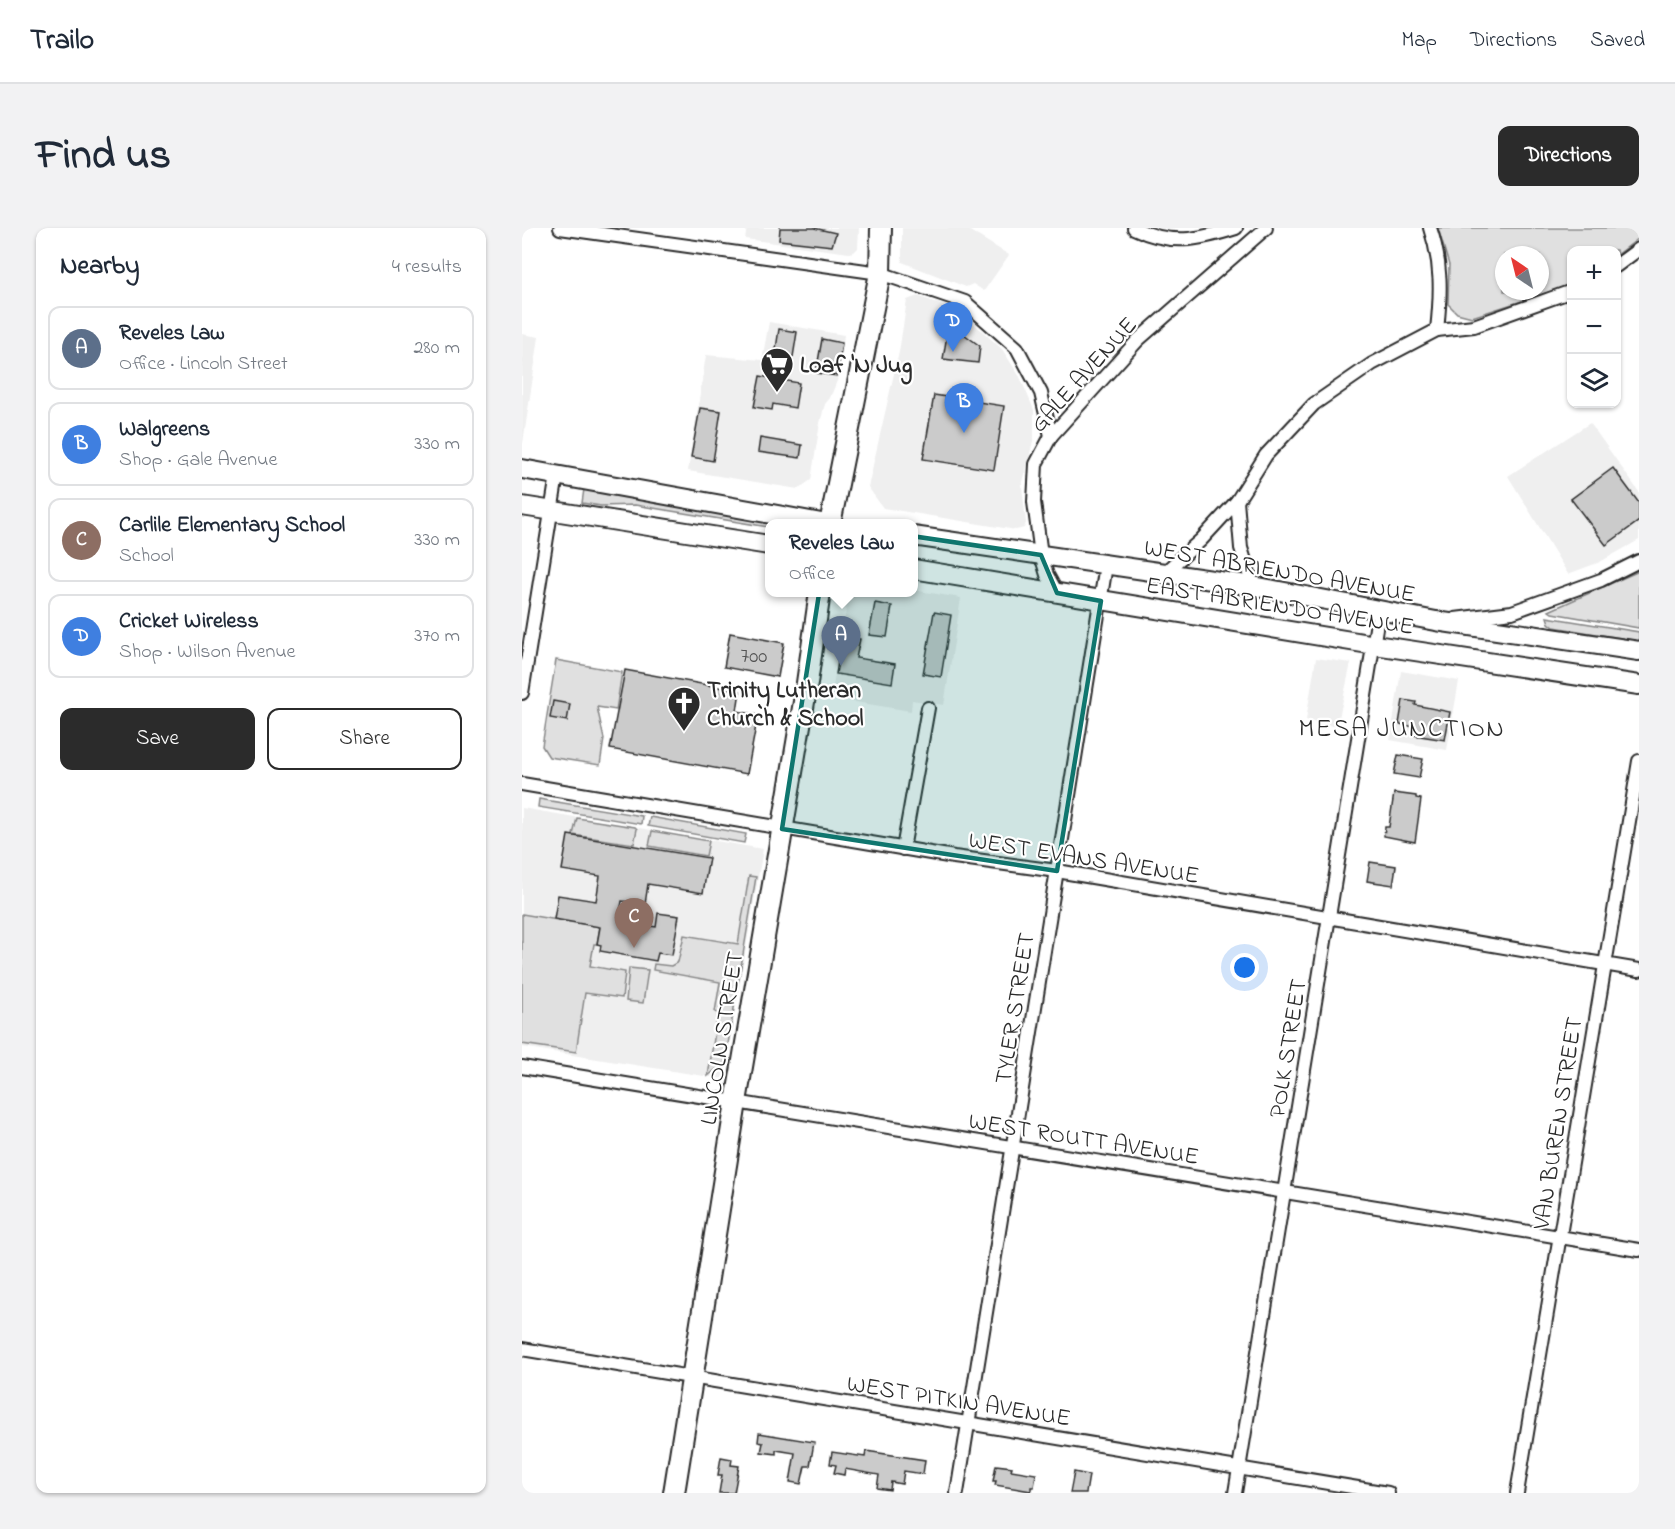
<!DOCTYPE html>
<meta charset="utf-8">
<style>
:root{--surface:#fff;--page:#f2f2f3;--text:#1f2937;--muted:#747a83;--line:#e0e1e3;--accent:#2b2b2b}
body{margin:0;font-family:"Indie Flower",sans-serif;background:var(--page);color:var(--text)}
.controls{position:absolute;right:18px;top:18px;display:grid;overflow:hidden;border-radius:12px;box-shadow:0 2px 4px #0004}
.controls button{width:54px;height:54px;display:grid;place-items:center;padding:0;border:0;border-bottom:2px solid var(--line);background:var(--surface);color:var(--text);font:30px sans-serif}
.compass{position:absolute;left:973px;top:18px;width:54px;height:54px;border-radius:50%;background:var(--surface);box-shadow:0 2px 4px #0004;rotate:325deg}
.you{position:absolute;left:723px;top:740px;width:21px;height:21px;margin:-15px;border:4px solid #fff;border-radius:50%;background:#1a73e8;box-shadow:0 0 0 9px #1a73e833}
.badge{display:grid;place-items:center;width:39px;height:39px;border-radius:50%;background:var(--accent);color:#fff;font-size:20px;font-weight:700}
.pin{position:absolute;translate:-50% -50px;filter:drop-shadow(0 2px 3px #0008)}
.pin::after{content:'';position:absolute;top:32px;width:21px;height:18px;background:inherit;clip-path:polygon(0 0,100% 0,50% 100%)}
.popup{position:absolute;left:243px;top:291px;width:153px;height:78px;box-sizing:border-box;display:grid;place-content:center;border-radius:12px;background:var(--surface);filter:drop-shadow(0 2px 4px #0005);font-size:20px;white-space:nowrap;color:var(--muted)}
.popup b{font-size:22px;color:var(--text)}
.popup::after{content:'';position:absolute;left:50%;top:100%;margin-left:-12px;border:12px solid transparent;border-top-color:var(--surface)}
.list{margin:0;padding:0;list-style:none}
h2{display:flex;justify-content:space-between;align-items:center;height:78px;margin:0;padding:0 24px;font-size:26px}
h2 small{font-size:20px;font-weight:400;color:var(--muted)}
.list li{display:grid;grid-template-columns:39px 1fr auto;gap:18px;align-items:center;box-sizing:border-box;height:84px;margin:0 12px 12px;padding:0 12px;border:2px solid var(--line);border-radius:12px}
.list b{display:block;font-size:22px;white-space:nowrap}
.list p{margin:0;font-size:20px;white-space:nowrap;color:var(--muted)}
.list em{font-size:20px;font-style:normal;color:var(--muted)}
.actions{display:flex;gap:12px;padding:18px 24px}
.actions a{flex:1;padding:14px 0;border:2px solid var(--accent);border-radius:12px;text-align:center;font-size:21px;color:var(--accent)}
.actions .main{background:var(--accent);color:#fff}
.icon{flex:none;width:33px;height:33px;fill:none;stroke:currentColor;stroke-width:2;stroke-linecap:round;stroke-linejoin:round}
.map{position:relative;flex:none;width:1117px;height:1265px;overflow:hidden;border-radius:12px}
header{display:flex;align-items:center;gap:36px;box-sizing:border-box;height:84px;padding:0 30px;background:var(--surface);border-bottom:2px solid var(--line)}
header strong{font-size:28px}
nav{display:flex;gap:33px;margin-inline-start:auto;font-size:21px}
.intro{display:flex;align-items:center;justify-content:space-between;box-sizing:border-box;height:144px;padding:0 36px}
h1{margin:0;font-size:42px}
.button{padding:15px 27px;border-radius:12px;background:var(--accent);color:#fff;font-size:21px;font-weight:700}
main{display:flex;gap:36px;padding:0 36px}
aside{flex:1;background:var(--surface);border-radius:12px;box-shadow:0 2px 4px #0004}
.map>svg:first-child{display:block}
</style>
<header>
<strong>Trailo</strong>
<nav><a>Map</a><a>Directions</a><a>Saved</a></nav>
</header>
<div class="intro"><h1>Find us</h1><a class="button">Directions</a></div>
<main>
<aside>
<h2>Nearby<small>4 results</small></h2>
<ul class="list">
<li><span class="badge" style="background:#5c6f8a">A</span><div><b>Reveles Law</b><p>Office · Lincoln Street</p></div><em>280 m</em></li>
<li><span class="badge" style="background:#3f7fe0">B</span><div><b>Walgreens</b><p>Shop · Gale Avenue</p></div><em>330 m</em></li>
<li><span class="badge" style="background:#8d6e63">C</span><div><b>Carlile Elementary School</b><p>School</p></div><em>330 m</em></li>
<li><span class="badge" style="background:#3f7fe0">D</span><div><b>Cricket Wireless</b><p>Shop · Wilson Avenue</p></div><em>370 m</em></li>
</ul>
<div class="actions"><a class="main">Save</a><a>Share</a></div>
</aside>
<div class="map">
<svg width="1117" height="1265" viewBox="0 0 1117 1265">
<rect width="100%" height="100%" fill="#fff"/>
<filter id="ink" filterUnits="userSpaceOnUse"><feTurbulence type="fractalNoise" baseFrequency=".0167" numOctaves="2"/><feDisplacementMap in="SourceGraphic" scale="12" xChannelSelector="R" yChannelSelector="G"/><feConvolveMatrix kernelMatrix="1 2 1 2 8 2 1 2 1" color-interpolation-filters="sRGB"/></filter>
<g filter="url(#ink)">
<g fill="#efefef">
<polygon points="225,0 337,0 336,20 332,24 327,25 223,11"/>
<polygon points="380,0 449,0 448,3 487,27 462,63 451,56 444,59 380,34"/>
<polygon points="396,68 423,78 447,91 480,121 498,149 512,182 512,209 500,258 504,295 502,300 494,302 361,280 346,259 377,124 385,72"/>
<polygon points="247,94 322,107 317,148 308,170 303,176 298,195 289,252 276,261 166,243 184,127 240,132"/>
<polygon points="0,106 17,109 1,215 0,215"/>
<polygon points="1068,195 1117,264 1117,312 1078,334 1046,346 986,248"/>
<polygon points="391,362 439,370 422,477 390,472 389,483 309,470 327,365 391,364"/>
<polygon points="794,430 829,435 815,499 784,492"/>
<polygon points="879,443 937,453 925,522 868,512"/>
<polygon points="0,580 241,621 201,851 0,819"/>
</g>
<g fill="#e0e0e0" stroke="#868686" stroke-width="1.5" fill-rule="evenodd">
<path d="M916,0h201v10l-22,17 -1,-5h-44l-1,35 -99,32 -15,-4 -9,-9 1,-39zM982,27h36v36h-36z"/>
<polygon points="62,261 272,295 247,296 247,299 113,277 79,278 60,275"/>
<polygon points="1117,343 1117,400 1030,385 1027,383"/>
<polygon points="1025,389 1117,404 1117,413 1032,399 1027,395"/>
<polygon points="34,432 100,444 94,482 75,479 82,511 78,537 27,529 20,518"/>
<polygon points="17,571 120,588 119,596 16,579"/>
<polygon points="128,589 224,606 222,615 126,598"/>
<polygon points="55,590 113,599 115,601 112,616 51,607"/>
<polygon points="130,603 187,613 184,628 127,618"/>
<polygon points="227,648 234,649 203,834 186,848 196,785 193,784 198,754 131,742 132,736 149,738 156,734 162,707 216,716"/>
<polygon points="0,686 78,699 75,716 72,716 68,738 103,744 100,770 63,765 54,824 0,816"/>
<polygon points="107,740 126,742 121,775 104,773"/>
</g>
<g fill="#cbcbcb" stroke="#2b2b2b" stroke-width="1.5">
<polygon points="258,0 292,0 314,5 310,18 257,12"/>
<polygon points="427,95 458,118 456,135 421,131"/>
<polygon points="257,101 275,104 271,129 253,127"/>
<polygon points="300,111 320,115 315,148 294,145"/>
<polygon points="238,148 277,155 273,180 251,176 250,182 232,179"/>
<polygon points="412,167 482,178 472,242 401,231"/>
<polygon points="178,180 199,183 191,233 169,229"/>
<polygon points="238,210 280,217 278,230 236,224"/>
<polygon points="1091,240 1117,275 1117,293 1084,317 1049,271"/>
<polygon points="353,375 370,378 365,409 347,407"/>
<polygon points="412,384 429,387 419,449 401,446"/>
<polygon points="208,405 262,415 256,449 202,439"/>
<polygon points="320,408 338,411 334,430 373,436 370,455 314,446"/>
<polygon points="103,442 218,463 215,483 236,487 225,546 88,521"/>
<polygon points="881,472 894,474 893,477 928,484 923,512 892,507 893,499 877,496"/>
<polygon points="31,473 48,476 45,493 28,490"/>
<polygon points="876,527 901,531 897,550 872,546"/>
<polygon points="872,565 894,568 894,570 899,571 893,614 862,608 863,599 867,599"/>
<polygon points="46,607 187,630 181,665 126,656 123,676 100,673 97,693 134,699 136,685 157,688 150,727 136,725 134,733 78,723 79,717 75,716 78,699 32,691 36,667 74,673 78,648 40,642"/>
<polygon points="848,634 874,638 871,657 845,653"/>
<polygon points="237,1205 292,1214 288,1238 283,1238 279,1256 268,1254 273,1225 254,1222 254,1226 239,1224 241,1215 236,1214"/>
<polygon points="344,1223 403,1232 401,1246 382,1243 380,1256 369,1254 368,1262 355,1260 357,1247 323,1241 322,1247 312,1245 314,1237 308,1236 310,1224 343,1229"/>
<polygon points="199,1229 210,1231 209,1237 217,1238 212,1265 197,1265 200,1247 196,1247"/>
<polygon points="474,1237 490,1239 489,1242 514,1246 512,1259 509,1259 509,1263 473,1257 474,1253 471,1253"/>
<polygon points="552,1244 567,1247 564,1265 548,1265"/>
</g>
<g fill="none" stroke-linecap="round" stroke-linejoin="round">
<defs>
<g id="street">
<polyline points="38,0 358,45 443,74 495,120 519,165 529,208"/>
<path d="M612,0c37,18 64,12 102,0"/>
<path d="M908,0c12,35 11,66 7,102"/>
<polyline points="1094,38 1117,21"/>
<polyline points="715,273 719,320 731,358"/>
<polyline points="642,345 679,312 715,273 744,227 792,176 850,136 915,102 952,98 1050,63"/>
<polyline points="535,365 525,347 519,327 512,274 514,236 529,208 616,112 744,0"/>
<polyline points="933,391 990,384 1079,352 1117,333"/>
<polyline points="0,465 35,247"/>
<polyline points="0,556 432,629 535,643 1117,742"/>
<polyline points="381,621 406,480"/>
<polyline points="0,839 1117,1022"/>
<polyline points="0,1121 866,1265"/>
<polyline points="435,1265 584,337"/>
<polyline points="713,1265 857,382"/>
<polyline points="995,1265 1117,533"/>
</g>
<g id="secondary">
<polyline points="0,241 305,296"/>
<polyline points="0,278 247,317"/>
<polyline points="391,308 731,358 914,393 1117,423"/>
<polyline points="391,341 853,417 1117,457"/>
</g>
<g id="primary">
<polyline points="308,296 358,45 359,0"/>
<polyline points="152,1265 214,874 284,462 298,364"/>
</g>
</defs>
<use href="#street" stroke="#2b2b2b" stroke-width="16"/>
<use href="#secondary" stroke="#2b2b2b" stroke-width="22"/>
<use href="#primary" stroke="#2b2b2b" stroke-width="24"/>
<use href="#street" stroke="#fff" stroke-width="12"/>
<use href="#secondary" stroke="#fff" stroke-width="18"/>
<use href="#primary" stroke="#fff" stroke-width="20"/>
</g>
</g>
<path fill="#0f766e" fill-opacity="0.2" stroke="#0f766e" stroke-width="4.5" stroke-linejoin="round" d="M308,296l211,31 16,38 44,8 -44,270 -275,-42z"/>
<defs>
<symbol id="supermarket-pin" viewBox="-11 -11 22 30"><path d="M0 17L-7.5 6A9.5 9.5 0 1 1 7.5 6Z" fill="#2b2b2b" stroke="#fff"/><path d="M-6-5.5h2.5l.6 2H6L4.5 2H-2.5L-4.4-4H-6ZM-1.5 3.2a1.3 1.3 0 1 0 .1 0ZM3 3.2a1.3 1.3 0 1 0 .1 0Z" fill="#fff"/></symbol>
<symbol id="church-pin" viewBox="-11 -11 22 30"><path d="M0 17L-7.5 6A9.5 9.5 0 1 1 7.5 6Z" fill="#2b2b2b" stroke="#fff"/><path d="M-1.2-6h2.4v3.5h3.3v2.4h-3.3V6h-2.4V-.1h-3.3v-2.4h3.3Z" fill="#fff"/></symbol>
</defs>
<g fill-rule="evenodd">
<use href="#supermarket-pin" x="236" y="117" width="38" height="52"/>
<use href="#church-pin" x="143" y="456" width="38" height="52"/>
</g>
<g text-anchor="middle" stroke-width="4.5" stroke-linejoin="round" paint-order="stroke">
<g font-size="21" fill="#535353">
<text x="232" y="434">700</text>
</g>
<g font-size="24" font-weight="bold" fill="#2b2b2b" stroke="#fff" text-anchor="start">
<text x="278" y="144">Loaf 'N Jug</text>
<text x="185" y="469">Trinity Lutheran<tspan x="185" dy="28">Church &amp; School</tspan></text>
</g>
<g font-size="24" fill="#2b2b2b" stroke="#fff">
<text transform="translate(561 146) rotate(-48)" y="8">GALE AVENUE</text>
<text transform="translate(758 342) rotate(10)" y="8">WEST ABRIENDO AVENUE</text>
<text transform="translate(758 377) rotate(9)" y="8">EAST ABRIENDO AVENUE</text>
<text transform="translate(562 629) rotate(9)" y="8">WEST EVANS AVENUE</text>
<text transform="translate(492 780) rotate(-81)" y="8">TYLER STREET</text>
<text transform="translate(199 810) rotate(-81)" y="8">LINCOLN STREET</text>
<text transform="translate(765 820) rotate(-81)" y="8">POLK STREET</text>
<text transform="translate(1035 895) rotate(-81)" y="8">VAN BUREN STREET</text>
<text transform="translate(562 910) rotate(9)" y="8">WEST ROUTT AVENUE</text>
<text transform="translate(437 1172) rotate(9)" y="8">WEST PITKIN AVENUE</text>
</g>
<g font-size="26" letter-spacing="1.5" fill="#2b2b2b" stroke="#fff">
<text x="880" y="508">MESA JUNCTION</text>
</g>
</g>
</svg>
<div class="controls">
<button>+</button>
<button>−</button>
<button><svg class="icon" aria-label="layers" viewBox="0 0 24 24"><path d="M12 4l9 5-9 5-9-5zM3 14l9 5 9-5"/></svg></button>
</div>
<svg class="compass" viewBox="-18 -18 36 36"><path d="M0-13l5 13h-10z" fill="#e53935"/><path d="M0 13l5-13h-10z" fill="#747a83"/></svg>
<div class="you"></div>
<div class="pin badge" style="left:319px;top:438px;background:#5c6f8a">A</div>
<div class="popup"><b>Reveles Law</b>Office</div>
<div class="pin badge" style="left:442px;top:205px;background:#3f7fe0">B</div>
<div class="pin badge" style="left:112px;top:720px;background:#8d6e63">C</div>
<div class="pin badge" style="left:431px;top:124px;background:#3f7fe0">D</div>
</div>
</main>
